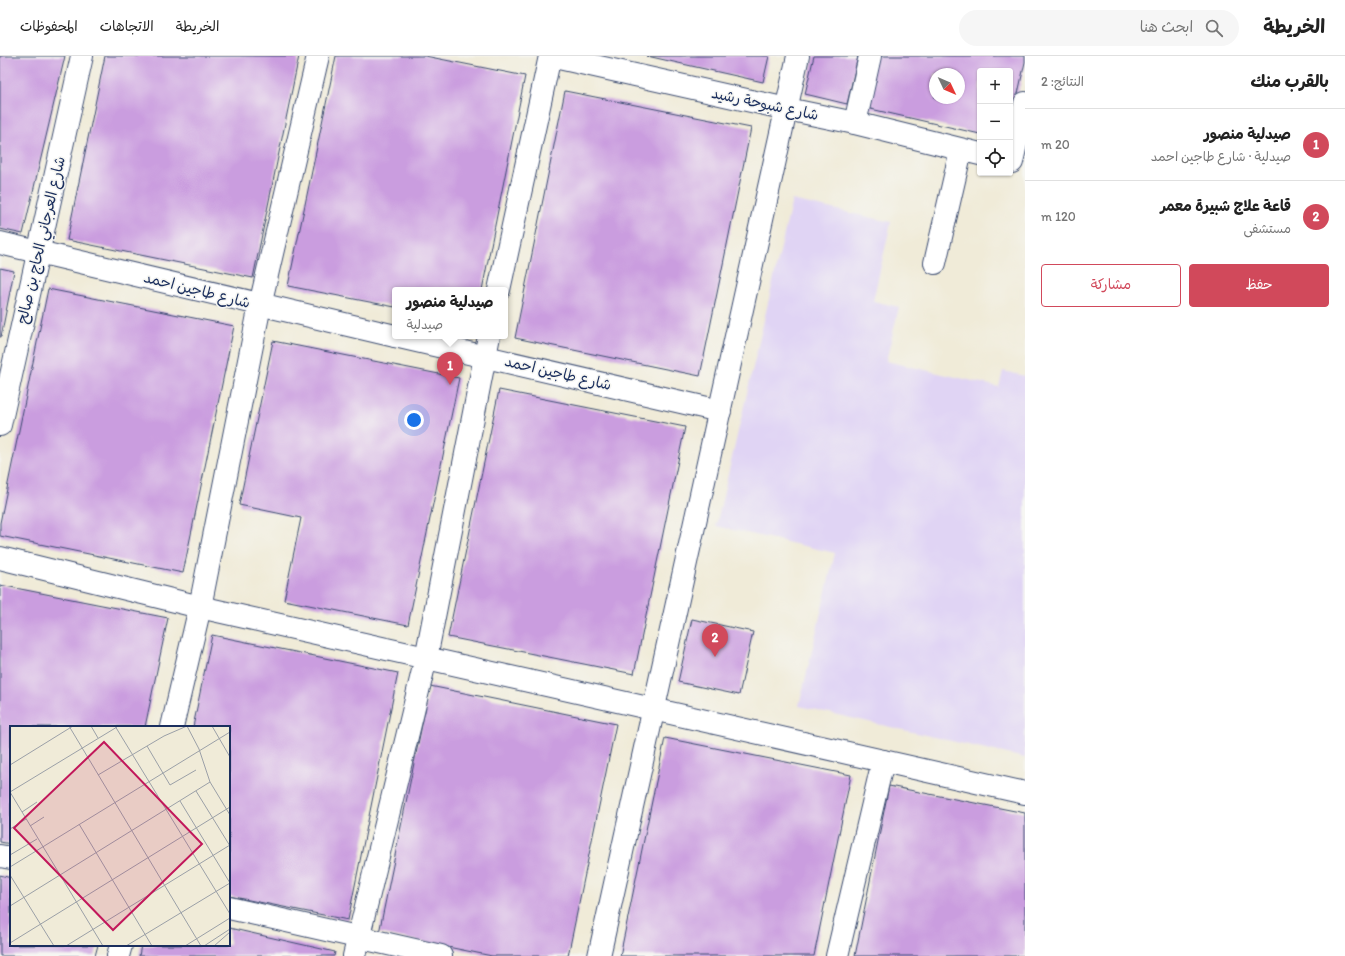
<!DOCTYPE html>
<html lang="ar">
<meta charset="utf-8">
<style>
:root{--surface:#fff;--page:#f6f6f6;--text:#222;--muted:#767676;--line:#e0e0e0;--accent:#d1495b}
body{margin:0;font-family:Itim,"Playpen Sans Arabic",sans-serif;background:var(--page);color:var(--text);direction:rtl}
.controls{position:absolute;right:12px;top:12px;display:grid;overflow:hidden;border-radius:4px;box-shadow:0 1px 3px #0004}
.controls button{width:36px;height:36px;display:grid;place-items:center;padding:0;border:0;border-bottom:1px solid var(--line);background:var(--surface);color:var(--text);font:20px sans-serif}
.compass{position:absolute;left:929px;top:12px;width:36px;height:36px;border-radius:50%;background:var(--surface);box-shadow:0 1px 3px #0004;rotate:134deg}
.you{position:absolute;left:414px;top:364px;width:14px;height:14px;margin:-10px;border:3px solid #fff;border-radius:50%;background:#1a73e8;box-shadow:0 0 0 6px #1a73e833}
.badge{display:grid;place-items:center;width:26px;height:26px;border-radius:50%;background:var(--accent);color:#fff;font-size:13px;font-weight:700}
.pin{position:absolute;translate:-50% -33px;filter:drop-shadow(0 1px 2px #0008)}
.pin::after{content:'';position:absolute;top:21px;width:14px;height:12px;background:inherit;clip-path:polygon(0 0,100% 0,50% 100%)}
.popup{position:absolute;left:392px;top:231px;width:116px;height:52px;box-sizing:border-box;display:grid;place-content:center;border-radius:4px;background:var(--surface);filter:drop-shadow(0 1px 3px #0005);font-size:13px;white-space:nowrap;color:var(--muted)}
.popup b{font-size:15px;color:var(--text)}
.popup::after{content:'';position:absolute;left:50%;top:100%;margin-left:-8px;border:8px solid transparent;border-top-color:var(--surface)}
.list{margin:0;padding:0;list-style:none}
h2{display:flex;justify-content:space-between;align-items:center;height:52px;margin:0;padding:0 16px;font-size:17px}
h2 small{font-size:13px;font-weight:400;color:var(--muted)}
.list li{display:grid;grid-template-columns:26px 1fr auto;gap:12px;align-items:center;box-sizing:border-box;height:72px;padding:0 16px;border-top:1px solid var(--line)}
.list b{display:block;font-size:15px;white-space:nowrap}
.list p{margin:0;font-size:13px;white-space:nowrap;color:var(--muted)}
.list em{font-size:13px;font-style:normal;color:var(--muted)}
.actions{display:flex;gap:8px;padding:12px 16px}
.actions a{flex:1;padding:9px 0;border:1px solid var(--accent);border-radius:4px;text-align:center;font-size:14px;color:var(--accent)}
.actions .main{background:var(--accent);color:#fff}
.icon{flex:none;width:22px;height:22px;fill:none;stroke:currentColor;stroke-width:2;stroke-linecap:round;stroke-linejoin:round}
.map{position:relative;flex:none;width:1025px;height:900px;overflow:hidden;direction:ltr}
header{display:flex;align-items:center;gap:24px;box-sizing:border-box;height:56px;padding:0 20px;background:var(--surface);border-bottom:1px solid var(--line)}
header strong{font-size:19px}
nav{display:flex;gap:22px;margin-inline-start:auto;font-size:14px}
.search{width:280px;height:36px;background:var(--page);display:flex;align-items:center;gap:10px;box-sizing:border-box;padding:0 14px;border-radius:22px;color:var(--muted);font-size:15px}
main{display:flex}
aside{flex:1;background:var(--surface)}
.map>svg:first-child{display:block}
</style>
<header>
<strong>الخريطة</strong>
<div class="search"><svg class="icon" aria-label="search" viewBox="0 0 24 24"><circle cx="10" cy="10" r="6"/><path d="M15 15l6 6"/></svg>ابحث هنا</div>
<nav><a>الخريطة</a><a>الاتجاهات</a><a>المحفوظات</a></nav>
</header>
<main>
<aside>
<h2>بالقرب منك<small>النتائج: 2</small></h2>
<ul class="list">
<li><span class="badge">1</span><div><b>صيدلية منصور</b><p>صيدلية · شارع طاجين احمد</p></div><em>20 m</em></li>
<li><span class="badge">2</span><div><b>قاعة علاج شبيرة معمر</b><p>مستشفى</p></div><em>120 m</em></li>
</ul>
<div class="actions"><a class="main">حفظ</a><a>مشاركة</a></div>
</aside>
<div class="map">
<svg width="1025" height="900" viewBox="0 0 1025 900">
<rect width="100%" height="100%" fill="#f6f6f2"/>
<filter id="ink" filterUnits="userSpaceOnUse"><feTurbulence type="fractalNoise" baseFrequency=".025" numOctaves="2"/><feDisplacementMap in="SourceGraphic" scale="8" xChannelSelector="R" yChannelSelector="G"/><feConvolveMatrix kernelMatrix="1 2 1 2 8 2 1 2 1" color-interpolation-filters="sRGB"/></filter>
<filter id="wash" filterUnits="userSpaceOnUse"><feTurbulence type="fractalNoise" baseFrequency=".012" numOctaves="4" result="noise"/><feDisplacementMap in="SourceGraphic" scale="16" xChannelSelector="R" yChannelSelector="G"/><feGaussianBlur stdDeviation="0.9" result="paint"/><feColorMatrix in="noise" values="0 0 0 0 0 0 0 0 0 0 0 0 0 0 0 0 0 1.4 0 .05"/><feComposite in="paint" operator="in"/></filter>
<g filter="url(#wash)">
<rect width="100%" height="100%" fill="#f0ebd8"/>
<polygon fill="#e0d4f4" points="792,144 891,166 873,245 899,251 886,305 999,331 1003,315 1025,320 1025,702 799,650 835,497 716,470"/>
<g id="blocks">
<g fill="#ca9ddf" fill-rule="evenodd">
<polygon points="0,0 65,0 23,178 0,173"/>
<polygon points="105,0 299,0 253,222 67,184"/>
<polygon points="336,0 425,0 525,20 482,234 395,234 395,251 288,230"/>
<polygon points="647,0 769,0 763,26"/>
<polygon points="814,0 858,0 847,48 805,38"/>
<path d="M874,0h151v6l-14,63 -1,-54h-30v63l-118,-27zM935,18h24v24h-24z"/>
<polygon points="565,35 751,72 700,320 515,282"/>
<polygon points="0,212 14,215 1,281 0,281"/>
<polygon points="48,233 234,270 183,517 0,480 0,467"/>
<polygon points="273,285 459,322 408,569 284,544 301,462 239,449"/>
<polygon points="499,334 685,371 634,618 448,581"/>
<polygon points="0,529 168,562 145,671 11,671 11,788 0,786"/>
<polygon points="692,563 753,576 739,639 678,626"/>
<polygon points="212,579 398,617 348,864 229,840 229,671 193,671"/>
<polygon points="430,630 616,668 568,900 492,900 379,877"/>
<polygon points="665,682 851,719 814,900 620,900"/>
<polygon points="889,730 1025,757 1025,900 855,900"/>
<polygon points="0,819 11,822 11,889 98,889 95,900 0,900"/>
<polygon points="229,872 335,896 334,900 139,900 141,889 229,889"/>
</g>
</g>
</g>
<g filter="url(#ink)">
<use href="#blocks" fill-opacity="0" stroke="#3b4b70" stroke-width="1"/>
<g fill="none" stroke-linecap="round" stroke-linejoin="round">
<defs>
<g id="minor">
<polyline points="550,0 787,53 855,67 980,98"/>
<polyline points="855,67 870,0"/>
<polyline points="1012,106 1025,47"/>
<polyline points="0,187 395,280"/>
<polyline points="935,207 961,94"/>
<polyline points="499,234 550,0"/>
<polyline points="395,280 720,355"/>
<polyline points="0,369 82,0"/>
<polyline points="0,502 200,551 1025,737"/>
<polyline points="172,671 200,551 260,249 318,0"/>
<polyline points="0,800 11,802"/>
<polyline points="229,852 441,900"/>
<polyline points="118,900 121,889"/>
<polyline points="354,900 426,602 489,280"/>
<polyline points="599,900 798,0"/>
<polyline points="837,900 883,705"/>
</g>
</defs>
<use href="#minor" stroke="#3b4b70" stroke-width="24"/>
<use href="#minor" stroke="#fff" stroke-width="22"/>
</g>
</g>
<g text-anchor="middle" stroke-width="3" stroke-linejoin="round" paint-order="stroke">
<g font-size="15" fill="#1b2f5e" stroke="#f6f6f2">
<text transform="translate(765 48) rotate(12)" y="5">شارع شبوحة رشيد</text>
<text transform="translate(41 184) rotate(-77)" y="5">شارع العرجاني الحاج بن صالح</text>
<text transform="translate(197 234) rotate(14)" y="5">شارع طاجين احمد</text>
<text transform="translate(558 317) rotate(13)" y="5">شارع طاجين احمد</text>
</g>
</g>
<g transform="translate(10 670)">
<rect width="220" height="220" fill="#f0ebd8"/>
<path fill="none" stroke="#9ba0a7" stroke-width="1" d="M59,0l132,220M81,0l7,12M105,0l115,188M177,0l12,23 11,33 20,33M202,0l18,31M137,20l23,39 26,-15M0,39l63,-39M88,49l66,-39 23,-10M186,65l34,55M0,66l93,154M0,66l107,-65M170,75l50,82M12,86l15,-10M69,98l73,122M20,100l14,-9M0,103l16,-10M0,129l27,-16M0,141l220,-135M0,149l44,71M0,180l200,-124M0,217l220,-136M56,220l164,-101M116,220l104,-63M175,220l45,-28M194,220l26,-17M204,220l16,-14"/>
<path fill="#c2185b" fill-opacity="0.15" stroke="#c2185b" stroke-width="2" d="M94,16l98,102 -89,86 -99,-102z"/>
<rect width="220" height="220" fill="none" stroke="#1b2f5e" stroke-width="2"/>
</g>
</svg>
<div class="controls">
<button>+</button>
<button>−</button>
<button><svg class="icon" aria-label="locate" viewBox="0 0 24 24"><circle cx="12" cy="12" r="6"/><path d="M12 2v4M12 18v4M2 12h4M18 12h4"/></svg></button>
</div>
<svg class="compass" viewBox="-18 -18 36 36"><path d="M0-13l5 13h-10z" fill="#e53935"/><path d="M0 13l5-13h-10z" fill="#767676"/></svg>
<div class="you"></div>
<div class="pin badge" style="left:450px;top:329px">1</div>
<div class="popup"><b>صيدلية منصور</b>صيدلية</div>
<div class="pin badge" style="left:715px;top:601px">2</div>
</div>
</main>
